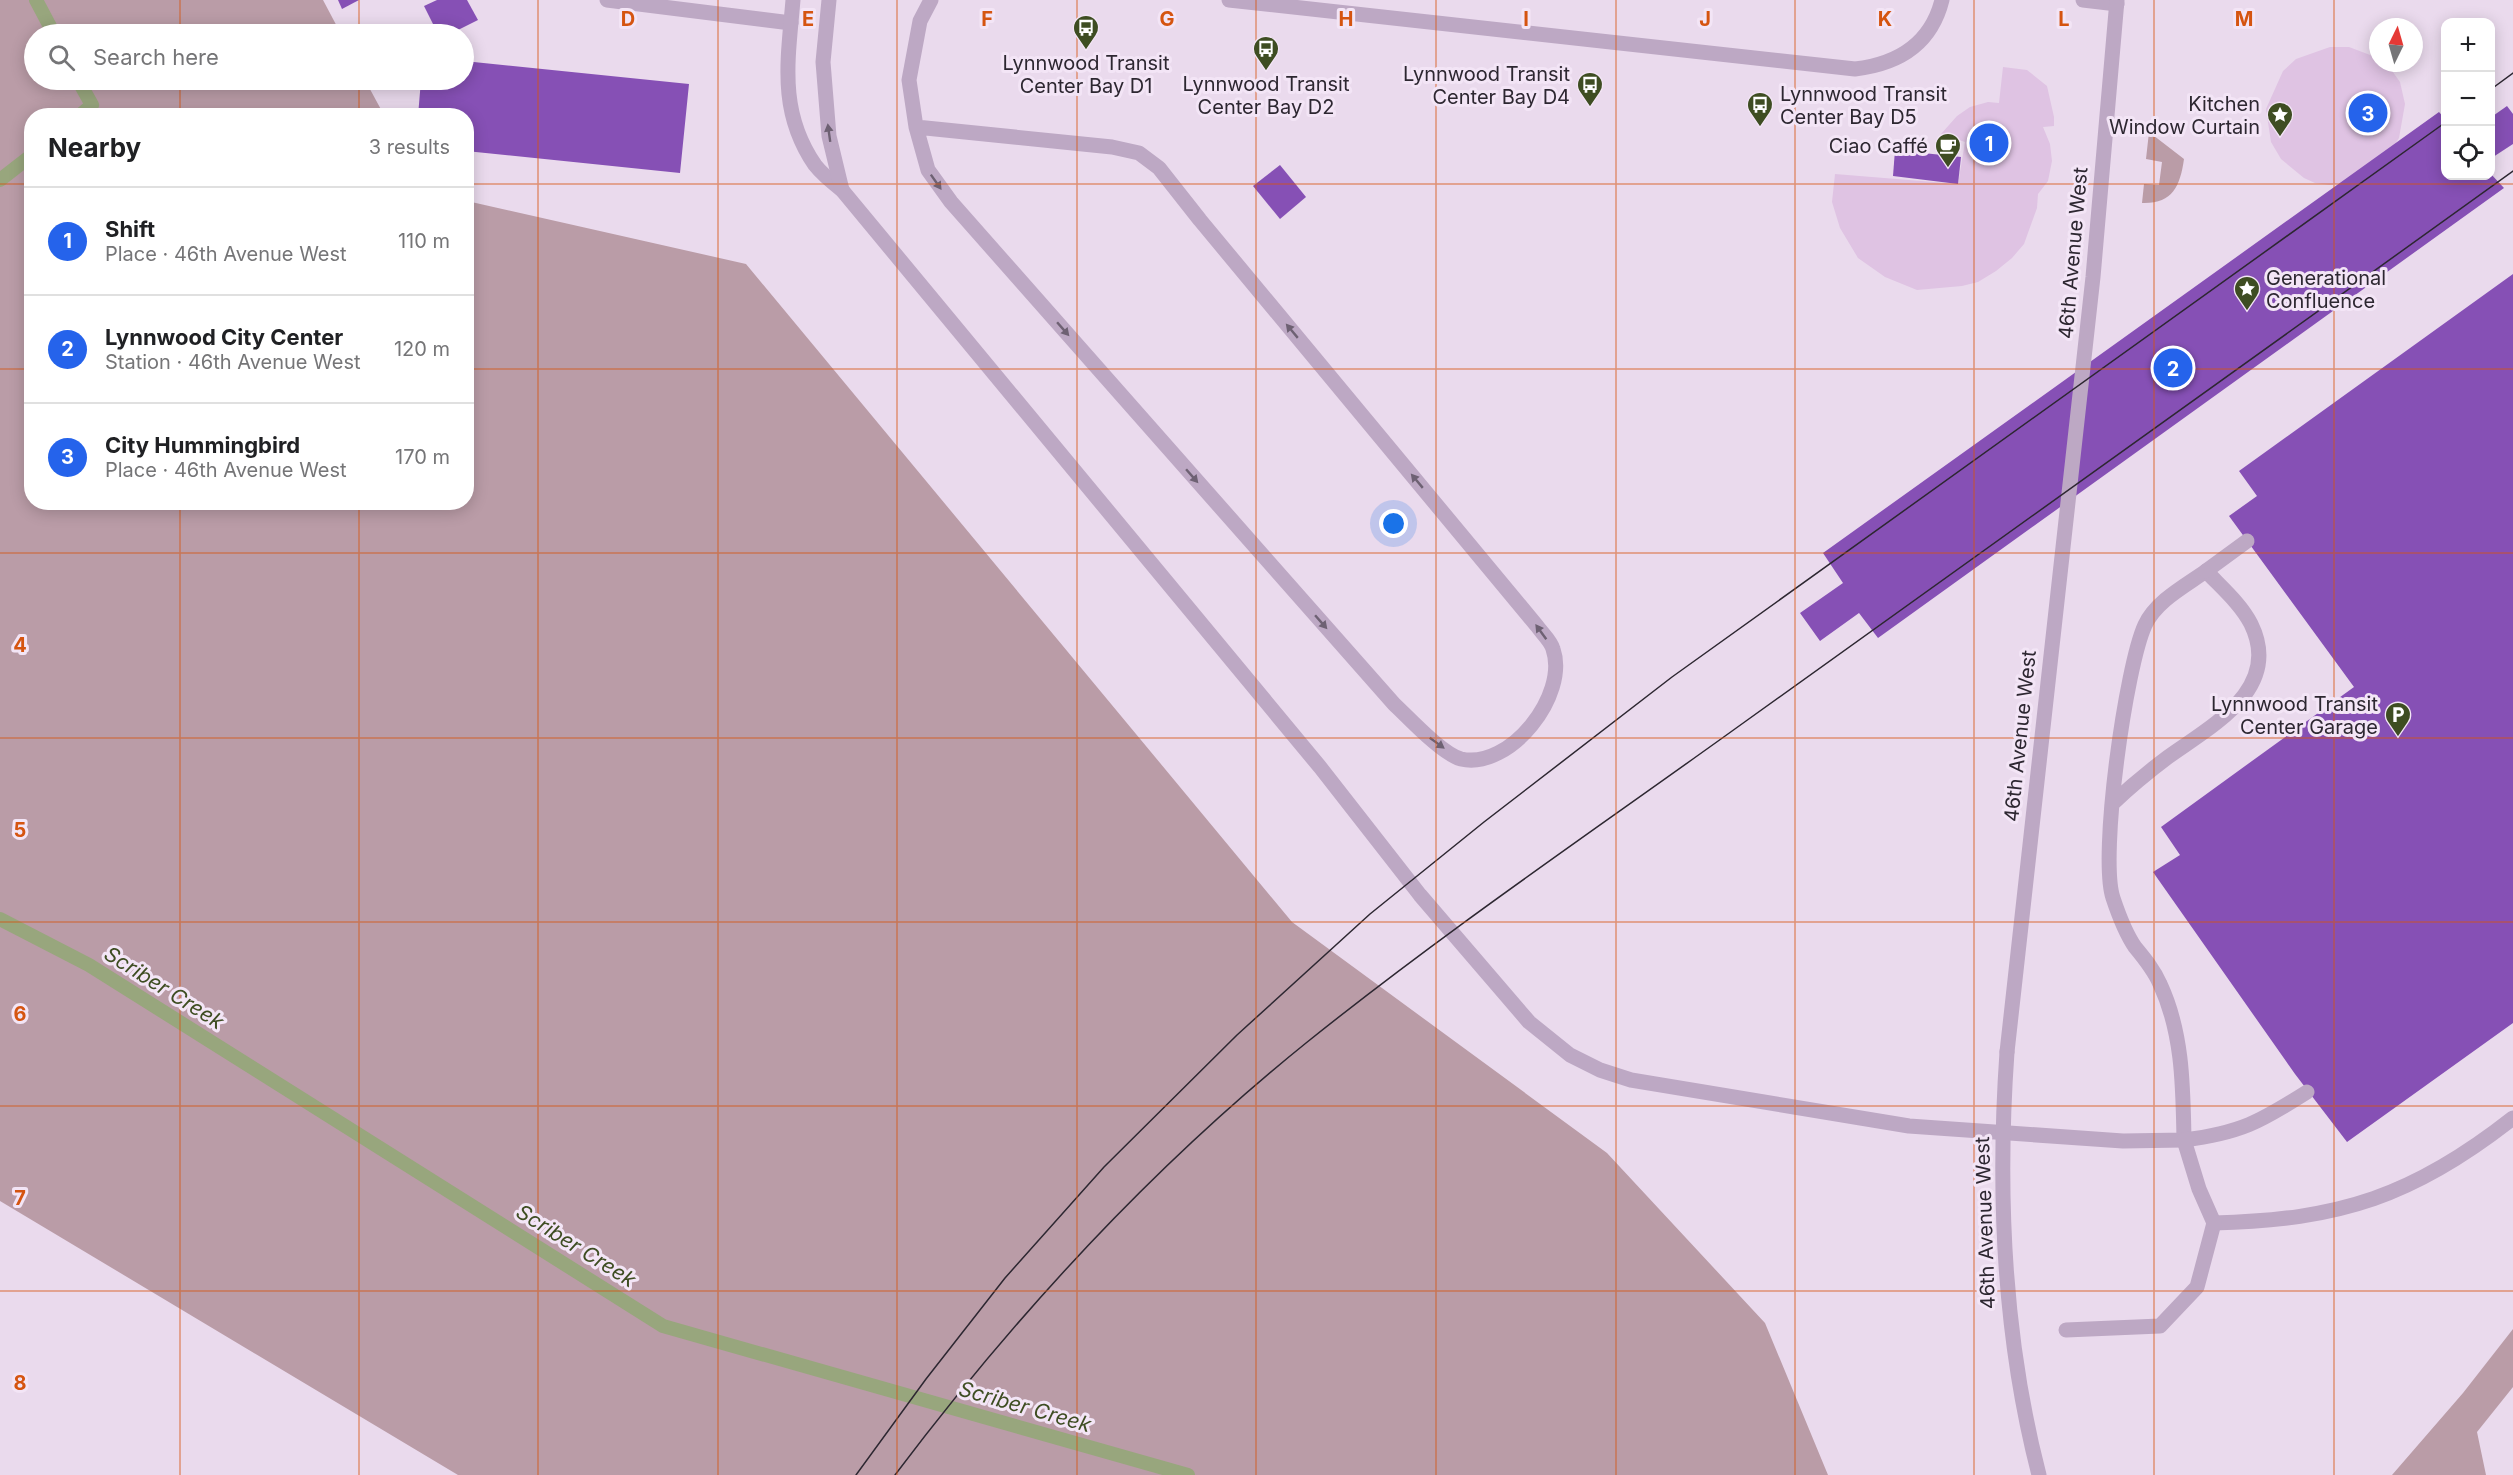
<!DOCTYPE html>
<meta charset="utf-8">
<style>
:root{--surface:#fff;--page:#f6f6f6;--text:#202124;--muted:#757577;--line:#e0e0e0;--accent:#2563eb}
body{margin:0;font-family:Inter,sans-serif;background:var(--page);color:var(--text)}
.controls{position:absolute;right:18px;top:18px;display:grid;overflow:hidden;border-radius:12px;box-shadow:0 3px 15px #0003}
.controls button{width:54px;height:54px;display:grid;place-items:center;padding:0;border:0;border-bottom:2px solid var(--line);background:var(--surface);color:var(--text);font:30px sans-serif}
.compass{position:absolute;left:2369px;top:18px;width:54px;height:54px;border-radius:50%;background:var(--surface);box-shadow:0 3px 15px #0003;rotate:5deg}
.you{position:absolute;left:1394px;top:524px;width:21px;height:21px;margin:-15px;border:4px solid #fff;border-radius:50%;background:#1a73e8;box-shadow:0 0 0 9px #1a73e833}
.badge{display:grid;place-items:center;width:39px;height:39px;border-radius:50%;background:var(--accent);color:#fff;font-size:20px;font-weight:700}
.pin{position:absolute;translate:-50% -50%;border:3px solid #fff;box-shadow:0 2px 6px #0006}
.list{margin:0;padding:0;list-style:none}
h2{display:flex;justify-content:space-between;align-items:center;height:78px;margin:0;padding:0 24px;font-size:26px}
h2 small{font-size:20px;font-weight:400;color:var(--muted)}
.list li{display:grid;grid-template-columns:39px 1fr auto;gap:18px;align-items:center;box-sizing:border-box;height:108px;padding:0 24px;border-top:2px solid var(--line)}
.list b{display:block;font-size:22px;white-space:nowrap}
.list p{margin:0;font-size:20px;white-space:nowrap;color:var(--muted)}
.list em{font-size:20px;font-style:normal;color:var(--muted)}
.icon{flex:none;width:33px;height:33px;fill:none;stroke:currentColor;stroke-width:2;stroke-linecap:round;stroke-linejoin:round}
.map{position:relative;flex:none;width:2513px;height:1475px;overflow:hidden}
.search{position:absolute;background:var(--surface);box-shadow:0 3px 15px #0003;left:24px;top:24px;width:450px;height:66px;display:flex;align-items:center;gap:15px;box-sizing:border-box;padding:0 21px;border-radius:33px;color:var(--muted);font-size:22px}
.panel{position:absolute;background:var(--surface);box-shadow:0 3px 15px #0003;left:24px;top:108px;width:450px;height:402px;border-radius:24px}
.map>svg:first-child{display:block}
</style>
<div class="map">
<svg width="2513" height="1475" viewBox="0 0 2513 1475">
<rect width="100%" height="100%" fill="#eadaed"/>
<g fill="#ba9ca7">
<polygon points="0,0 323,0 341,34 34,34 34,80 365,80 384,115 32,116 32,502 466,502 467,201 746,264 1292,922 1607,1153 1765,1323 1828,1475 458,1475 0,1201"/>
<path d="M2149,132l35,27c-4,28 -12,45 -42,44l2,-19 15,1 3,-23 -16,-3z"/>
<polygon points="2513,1329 2513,1387 2477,1432 2486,1475 2392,1475 2463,1393"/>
</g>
<g fill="#dfc3e3">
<polygon points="2330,47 2349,47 2378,58 2378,63 2384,63 2390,68 2400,82 2405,104 2399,138 2385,159 2351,181 2330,185 2315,183 2304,178 2281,159 2271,142 2266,109 2283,71 2296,59"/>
<polygon points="2003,67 2027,70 2047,86 2054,117 2054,126 2043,127 2050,144 2052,161 2048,181 2038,194 2037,208 2024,244 2012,258 1996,271 1978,282 1962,286 1917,290 1885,277 1858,258 1840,228 1832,202 1835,174 1958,184 1965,142 1941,134 1957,116 1970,107 1988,102 1999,103"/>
</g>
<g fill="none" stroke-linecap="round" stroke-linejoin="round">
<g stroke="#98a67d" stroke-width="14">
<polyline points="36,0 54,34"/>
<polyline points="78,80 92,105 79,116"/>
<polyline points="0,180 32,155"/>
<polyline points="0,919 89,965 663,1326 1188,1475"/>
</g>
</g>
<g fill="#8650b5">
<polygon points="338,0 359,0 342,9"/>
<polygon points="437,0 467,0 478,20 450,34 438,34 424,6"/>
<polygon points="464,61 689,84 680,173 466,151 466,116 418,116 421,80 464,80"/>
<polygon points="2507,106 2513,114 2513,144 2490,159 2490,118"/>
<polygon points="2439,112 2446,120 2446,176 2490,176 2490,173 2504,188 1878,638 1859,613 1820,641 1800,613 1843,583 1823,553"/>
<polygon points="1895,150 1961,157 1958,184 1893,176"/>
<polygon points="1280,165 1306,197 1280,219 1253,186"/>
<polygon points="2513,274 2513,1023 2347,1142 2295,1074 2153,872 2180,855 2161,827 2354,687 2229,516 2257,496 2239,471"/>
</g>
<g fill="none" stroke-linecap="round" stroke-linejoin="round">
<g stroke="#bda8c4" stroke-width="15">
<polyline points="607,0 791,23"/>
<path d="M793,0c-5,60 -15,111 22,165 7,9 18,18 27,25l478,577 100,128 109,127 41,33 30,15 31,10 278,46 214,15 61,-1c-1,-52 -1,-107 -24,-156 -6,-14 -15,-25 -25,-37 -9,-13 -17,-34 -22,-49 -14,-42 13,-232 32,-273 11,-24 40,-39 61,-54 15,16 35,33 45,53 32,65 -40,102 -83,133 -20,15 -38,30 -56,47"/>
<polyline points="829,0 823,62 829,136 842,190"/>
<path d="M1229,0l626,69c43,-5 76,-25 87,-69"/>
<polyline points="2083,0 2117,4"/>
<path d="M916,127l196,20 27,6 20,15 41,52 337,406c5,7 14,15 16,23 16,46 -43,121 -92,110 -19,-5 -52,-41 -67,-55l-443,-502 -23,-32 -12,-43 -7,-47 11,-59 11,-21"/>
<polyline points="2206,571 2247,541"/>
<polyline points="2007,1052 2093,277 2117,0"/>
<path d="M2214,1223c126,-3 200,-27 299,-105"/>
<path d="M2066,1330l94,-4 37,-39 17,-64 -15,-34 -15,-49c56,-7 76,-18 123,-48"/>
</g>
<g stroke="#2d2731" stroke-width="1.5">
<polyline points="2490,90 2513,73"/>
<polyline points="856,1475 926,1379 1005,1278 1104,1167 1237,1035 1370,914 1484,822 1672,677 2446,122"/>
<path d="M895,1475c120,-159 256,-307 411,-432 142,-114 293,-216 440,-322 256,-184 512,-366 767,-550"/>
</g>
<path stroke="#bda8c4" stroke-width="15" d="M2007,1052c-10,142 -4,284 32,423"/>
</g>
<defs><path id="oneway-solid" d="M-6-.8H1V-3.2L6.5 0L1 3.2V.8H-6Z" transform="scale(1.5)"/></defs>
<g fill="#6e6173">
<use href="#oneway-solid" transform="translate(829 133) rotate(-98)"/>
<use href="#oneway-solid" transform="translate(936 182) rotate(55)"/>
<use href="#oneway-solid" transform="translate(1063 329) rotate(49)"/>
<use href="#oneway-solid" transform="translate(1292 331) rotate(-130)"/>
<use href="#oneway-solid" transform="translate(1192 476) rotate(49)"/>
<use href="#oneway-solid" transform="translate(1417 481) rotate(-130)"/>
<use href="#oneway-solid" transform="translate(1321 622) rotate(49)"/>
<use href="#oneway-solid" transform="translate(1541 632) rotate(-126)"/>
<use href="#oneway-solid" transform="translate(1437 743) rotate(36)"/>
</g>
<path fill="none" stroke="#d55410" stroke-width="1.5" stroke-opacity="0.55" d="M180,0v34M359,0v34M538,0v1475M718,0v1475M897,0v1475M1077,0v1475M1256,0v1475M1436,0v1475M1616,0v1475M1795,0v1475M1974,0v1475M2154,0v1475M2334,0v1475M180,80v36M359,80v36M0,184h32M466,184h2047M0,369h32M466,369h2047M180,502v973M359,502v973M0,553h2513M0,738h2513M0,922h2513M0,1106h2513M0,1291h2513"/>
<defs>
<symbol id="bus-pin" viewBox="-11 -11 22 30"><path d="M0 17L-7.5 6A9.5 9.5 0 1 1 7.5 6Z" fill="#3e4d22" stroke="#f3e5f6"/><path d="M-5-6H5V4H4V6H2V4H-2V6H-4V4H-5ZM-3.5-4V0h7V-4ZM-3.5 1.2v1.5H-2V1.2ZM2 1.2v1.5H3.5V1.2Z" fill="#fff"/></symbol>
<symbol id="sight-pin" viewBox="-11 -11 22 30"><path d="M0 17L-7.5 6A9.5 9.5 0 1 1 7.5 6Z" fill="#3e4d22" stroke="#f3e5f6"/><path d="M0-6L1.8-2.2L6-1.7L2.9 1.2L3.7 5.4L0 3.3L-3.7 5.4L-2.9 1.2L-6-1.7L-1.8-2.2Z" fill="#fff"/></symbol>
<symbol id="cafe-pin" viewBox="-11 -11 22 30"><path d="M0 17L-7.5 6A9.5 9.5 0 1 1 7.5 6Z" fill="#3e4d22" stroke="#f3e5f6"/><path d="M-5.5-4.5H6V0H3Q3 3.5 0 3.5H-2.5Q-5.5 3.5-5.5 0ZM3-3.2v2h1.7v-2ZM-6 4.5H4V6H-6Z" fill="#fff"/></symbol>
<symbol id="parking-pin" viewBox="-11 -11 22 30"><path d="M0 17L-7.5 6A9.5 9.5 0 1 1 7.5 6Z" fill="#3e4d22" stroke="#f3e5f6"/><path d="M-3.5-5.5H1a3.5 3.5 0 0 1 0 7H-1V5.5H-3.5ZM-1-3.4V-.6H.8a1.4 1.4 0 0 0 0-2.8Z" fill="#fff"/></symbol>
</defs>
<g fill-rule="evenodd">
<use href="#bus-pin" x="1071" y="13" width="30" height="40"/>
<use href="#bus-pin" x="1251" y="34" width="30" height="40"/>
<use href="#bus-pin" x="1575" y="70" width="30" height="40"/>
<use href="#bus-pin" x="1745" y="90" width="30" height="40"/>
<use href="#sight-pin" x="2265" y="100" width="30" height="40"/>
<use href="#cafe-pin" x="1933" y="131" width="30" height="40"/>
<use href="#sight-pin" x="2232" y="274" width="30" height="40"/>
<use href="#parking-pin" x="2383" y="700" width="30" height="40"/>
</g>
<g text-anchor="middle" stroke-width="6" stroke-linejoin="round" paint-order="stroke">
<g font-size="20" fill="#2d2731" stroke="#f3e5f6" text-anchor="end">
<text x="1086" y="70" text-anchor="middle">Lynnwood Transit<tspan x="1086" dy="23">Center Bay D1</tspan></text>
<text x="1570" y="81">Lynnwood Transit<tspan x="1570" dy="23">Center Bay D4</tspan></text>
<text x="1266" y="91" text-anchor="middle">Lynnwood Transit<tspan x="1266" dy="23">Center Bay D2</tspan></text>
<text x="1780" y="101" text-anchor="start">Lynnwood Transit<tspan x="1780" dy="23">Center Bay D5</tspan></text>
<text x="2260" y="111">Kitchen<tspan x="2260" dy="23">Window Curtain</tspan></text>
<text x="1928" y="153">Ciao Caffé</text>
<text x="2266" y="285" text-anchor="start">Generational<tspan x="2266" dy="23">Confluence</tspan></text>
<text x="2378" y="711">Lynnwood Transit<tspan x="2378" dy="23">Center Garage</tspan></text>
</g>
<g font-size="20" fill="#2d2731" stroke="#f3e5f6">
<text transform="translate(2073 253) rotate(-85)" y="7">46th Avenue West</text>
<text transform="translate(2020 736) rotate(-84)" y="7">46th Avenue West</text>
<text transform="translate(1985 1223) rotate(-92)" y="7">46th Avenue West</text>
</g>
<g font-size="21" font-style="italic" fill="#3e4d22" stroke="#f3e5f6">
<text transform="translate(164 988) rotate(32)" y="7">Scriber Creek</text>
<text transform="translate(576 1246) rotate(32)" y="7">Scriber Creek</text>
<text transform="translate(1025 1407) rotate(16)" y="7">Scriber Creek</text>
</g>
</g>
<g font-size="20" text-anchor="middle" font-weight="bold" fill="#d55410" stroke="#f3e5f6" stroke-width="6" stroke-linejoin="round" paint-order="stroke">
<text x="628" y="26">D</text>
<text x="808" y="26">E</text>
<text x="987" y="26">F</text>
<text x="1167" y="26">G</text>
<text x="1346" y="26">H</text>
<text x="1526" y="26">I</text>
<text x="1705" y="26">J</text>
<text x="1885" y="26">K</text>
<text x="2064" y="26">L</text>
<text x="2244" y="26">M</text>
<text x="20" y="652">4</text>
<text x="20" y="837">5</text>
<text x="20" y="1021">6</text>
<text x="20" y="1205">7</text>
<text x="20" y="1390">8</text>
</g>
</svg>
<div class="controls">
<button>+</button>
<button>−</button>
<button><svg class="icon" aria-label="locate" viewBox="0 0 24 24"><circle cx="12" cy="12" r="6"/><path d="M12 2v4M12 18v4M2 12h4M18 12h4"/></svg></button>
</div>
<svg class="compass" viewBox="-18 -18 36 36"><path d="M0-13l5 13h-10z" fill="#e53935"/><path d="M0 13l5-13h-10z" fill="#757577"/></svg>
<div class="you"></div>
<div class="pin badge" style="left:1989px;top:143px">1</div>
<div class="pin badge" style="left:2173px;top:368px">2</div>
<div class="pin badge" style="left:2368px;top:113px">3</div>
<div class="search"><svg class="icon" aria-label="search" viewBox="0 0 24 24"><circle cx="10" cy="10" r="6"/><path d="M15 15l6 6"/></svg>Search here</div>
<section class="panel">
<h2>Nearby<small>3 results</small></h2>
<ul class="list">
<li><span class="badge">1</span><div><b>Shift</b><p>Place · 46th Avenue West</p></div><em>110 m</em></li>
<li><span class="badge">2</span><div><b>Lynnwood City Center</b><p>Station · 46th Avenue West</p></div><em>120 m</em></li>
<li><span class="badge">3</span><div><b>City Hummingbird</b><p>Place · 46th Avenue West</p></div><em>170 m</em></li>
</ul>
</section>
</div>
